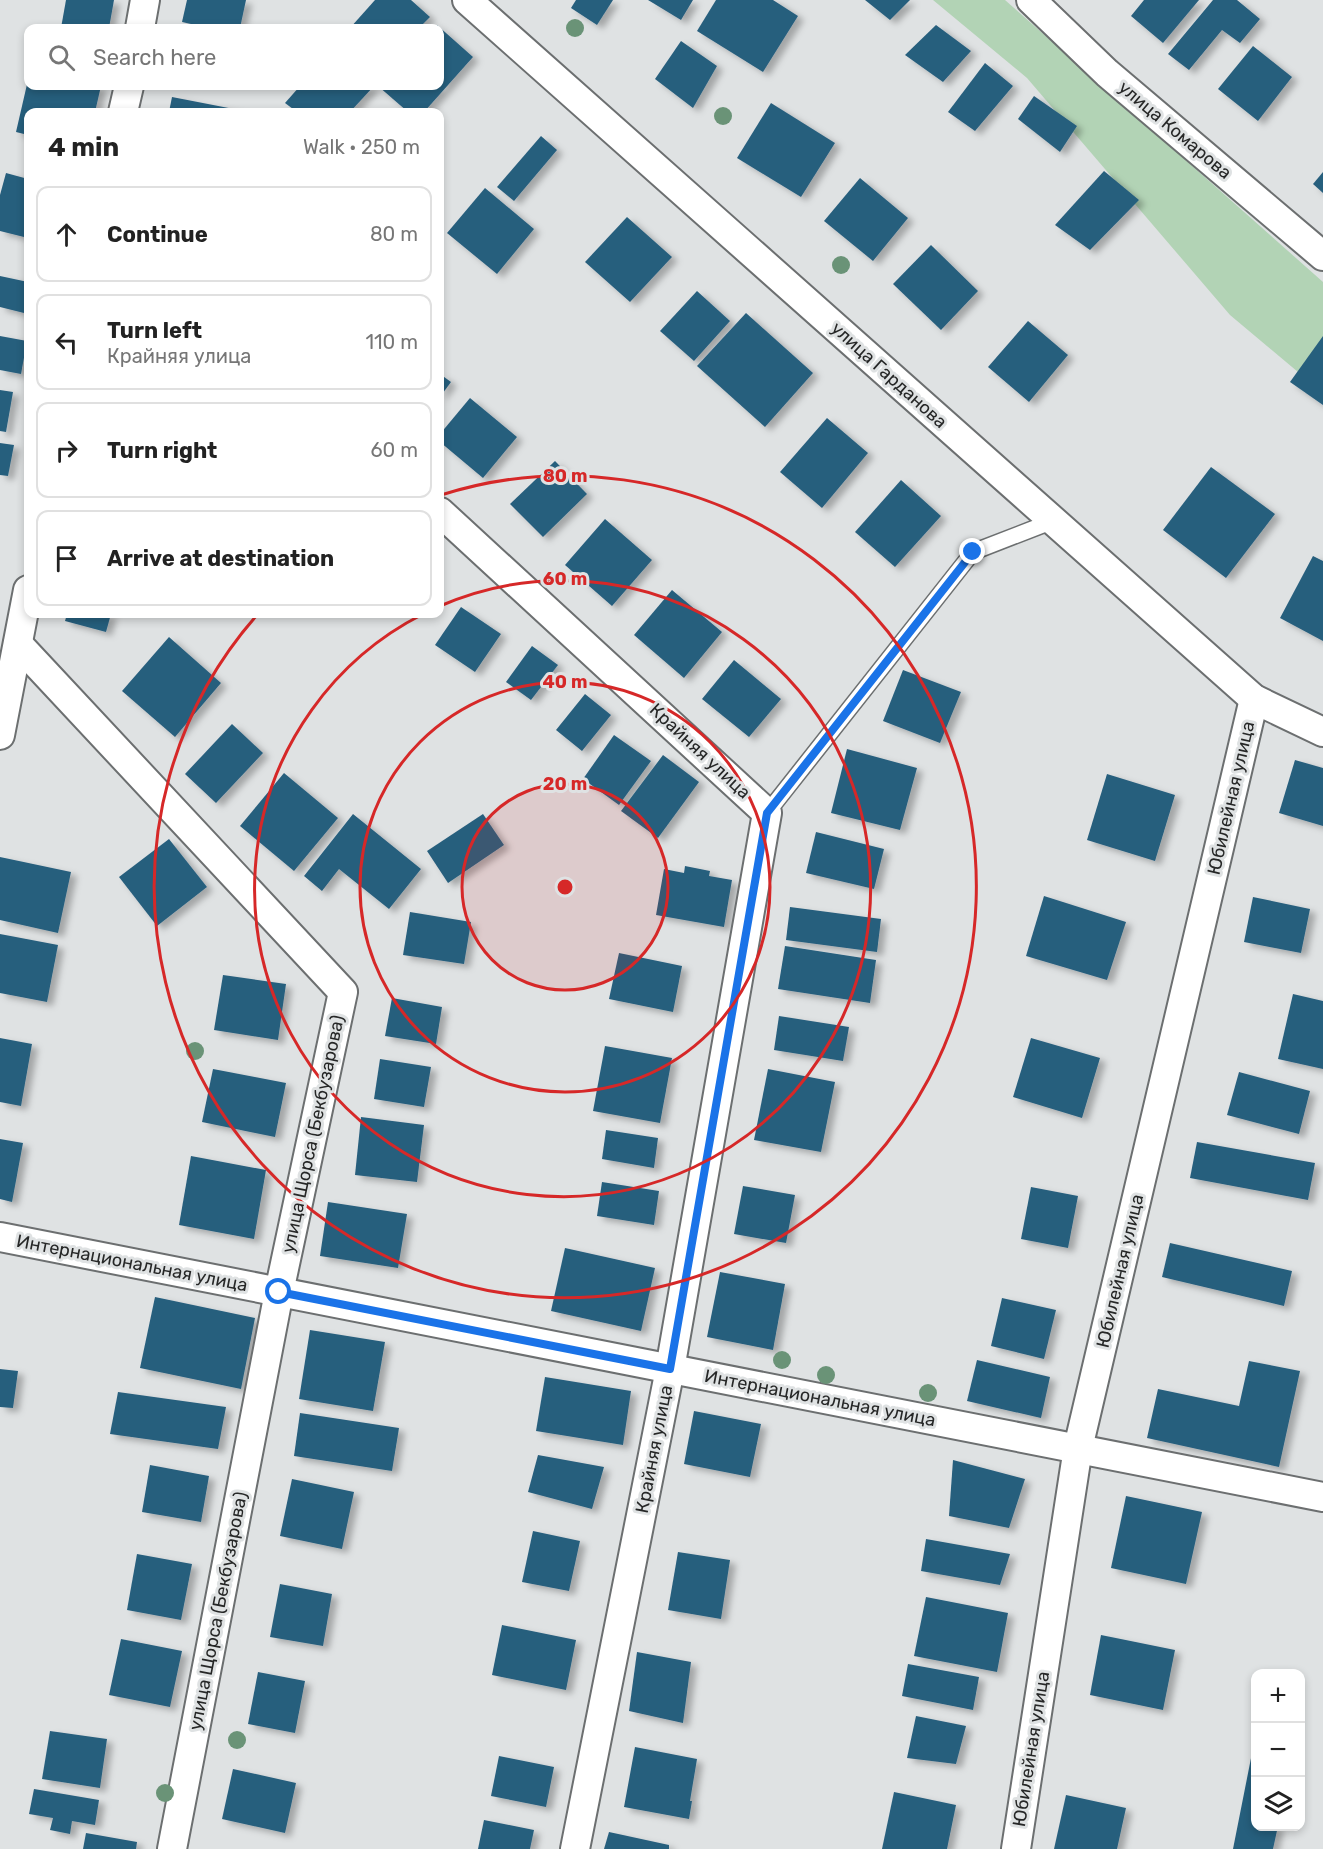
<!DOCTYPE html>
<meta charset="utf-8">
<style>
:root{--surface:#fff;--page:#f2f2f2;--text:#222;--muted:#767676;--line:#e0e0e0}
body{margin:0;font-family:Rubik,sans-serif;background:var(--page);color:var(--text)}
.controls{position:absolute;right:18px;bottom:18px;display:grid;overflow:hidden;border-radius:12px;box-shadow:0 3px 9px #0003}
.controls button{width:54px;height:54px;display:grid;place-items:center;padding:0;border:0;border-bottom:2px solid var(--line);background:var(--surface);color:var(--text);font:30px sans-serif}
.stop{position:absolute;width:18px;height:18px;margin:-14px;border:4px solid #1a73e8;border-radius:50%;background:#fff}
.stop.end{background:#1a73e8;border-color:#fff;box-shadow:0 2px 6px #0008}
.list{margin:0;padding:0;list-style:none}
h2{display:flex;justify-content:space-between;align-items:center;height:78px;margin:0;padding:0 24px;font-size:26px}
h2 small{font-size:20px;font-weight:400;color:var(--muted)}
.list li{display:grid;grid-template-columns:39px 1fr auto;gap:18px;align-items:center;box-sizing:border-box;height:96px;margin:0 12px 12px;padding:0 12px;border:2px solid var(--line);border-radius:12px}
.list b{display:block;font-size:22px;white-space:nowrap}
.list p{margin:0;font-size:20px;white-space:nowrap;color:var(--muted)}
.list em{font-size:20px;font-style:normal;color:var(--muted)}
.icon{flex:none;width:33px;height:33px;fill:none;stroke:currentColor;stroke-width:2;stroke-linecap:round;stroke-linejoin:round}
.map{position:relative;flex:none;width:1323px;height:1849px;overflow:hidden}
.search{position:absolute;background:var(--surface);box-shadow:0 3px 9px #0003;left:24px;top:24px;width:420px;height:66px;display:flex;align-items:center;gap:15px;box-sizing:border-box;padding:0 21px;border-radius:12px;color:var(--muted);font-size:22px}
.panel{position:absolute;background:var(--surface);box-shadow:0 3px 9px #0003;left:24px;top:108px;width:420px;height:510px;border-radius:12px}
.map>svg:first-child{display:block}
</style>
<div class="map">
<svg width="1323" height="1849" viewBox="0 0 1323 1849">
<defs>
<filter id="shadow"><feDropShadow dx="6" dy="4" stdDeviation="3" flood-color="#0004"/></filter>
</defs>
<rect width="100%" height="100%" fill="#dfe2e3"/>
<polygon fill="#b2d3b5" points="933,0 1005,0 1323,282 1323,393 1230,315 1027,78"/>
<g fill="#285e7d" filter="url(#shadow)">
<polygon points="66,0 114,0 109,28 61,28"/>
<polygon points="187,0 246,0 240,28 209,28 182,22"/>
<polygon points="375,0 411,0 430,17 419,28 350,28"/>
<polygon points="576,0 613,0 597,25 571,8"/>
<polygon points="648,0 693,0 681,20"/>
<polygon points="716,0 773,0 798,16 763,72 697,31"/>
<polygon points="865,0 910,0 890,20"/>
<polygon points="1144,0 1199,0 1163,43 1131,16"/>
<polygon points="1213,0 1237,0 1260,19 1240,43 1222,30 1189,70 1168,54"/>
<polygon points="437,25 473,57 424,112 408,112 378,86 440,86 440,28 434,28"/>
<polygon points="936,25 971,51 943,82 905,55"/>
<polygon points="681,41 717,66 693,108 655,79"/>
<polygon points="1253,46 1292,77 1258,121 1218,89"/>
<polygon points="985,63 1013,86 975,131 948,112"/>
<polygon points="28,80 28,86 101,86 95,112 28,112 28,135 16,132"/>
<polygon points="300,86 374,86 350,112 297,112 285,103"/>
<polygon points="1034,96 1077,126 1060,152 1018,119"/>
<polygon points="172,97 244,111 244,112 169,112"/>
<polygon points="771,103 835,143 801,197 737,158"/>
<polygon points="541,136 557,150 514,201 497,187"/>
<polygon points="1104,171 1139,200 1090,250 1055,225"/>
<polygon points="1323,172 1323,193 1313,184"/>
<polygon points="6,173 28,179 28,238 0,231 0,195"/>
<polygon points="860,178 908,218 873,261 824,221"/>
<polygon points="485,188 534,229 497,274 447,233"/>
<polygon points="627,217 672,257 630,302 585,262"/>
<polygon points="931,245 978,291 941,330 893,284"/>
<polygon points="0,276 28,282 28,314 0,307"/>
<polygon points="697,291 730,321 694,361 660,331"/>
<polygon points="746,313 813,373 765,427 697,366"/>
<polygon points="1028,321 1068,355 1029,402 988,367"/>
<polygon points="0,336 27,341 21,374 0,370"/>
<polygon points="1323,336 1323,405 1290,382"/>
<polygon points="440,374 451,382 440,397"/>
<polygon points="0,390 13,392 6,432 0,431"/>
<polygon points="470,398 517,437 483,478 440,442 440,434"/>
<polygon points="827,418 868,453 822,508 780,472"/>
<polygon points="0,443 14,445 8,476 0,475"/>
<polygon points="555,461 587,494 543,537 510,504"/>
<polygon points="1211,467 1275,514 1226,578 1163,530"/>
<polygon points="901,480 941,516 895,567 855,532"/>
<polygon points="605,519 652,560 612,606 565,565"/>
<polygon points="1313,556 1323,561 1323,641 1280,618"/>
<polygon points="672,590 722,632 684,678 634,635"/>
<polygon points="461,607 501,634 475,672 435,645"/>
<polygon points="67,614 111,614 106,632 65,621"/>
<polygon points="169,637 221,683 175,737 122,691"/>
<polygon points="532,646 558,665 531,700 506,682"/>
<polygon points="734,660 781,699 749,737 702,699"/>
<polygon points="903,670 961,692 940,743 883,721"/>
<polygon points="585,694 611,715 582,751 556,730"/>
<polygon points="232,724 263,753 216,803 185,774"/>
<polygon points="614,735 651,761 619,805 583,779"/>
<polygon points="847,749 917,768 900,830 831,813"/>
<polygon points="663,755 699,782 658,838 621,811"/>
<polygon points="1295,760 1323,768 1323,826 1279,813"/>
<polygon points="284,773 338,818 294,871 240,826"/>
<polygon points="1107,774 1175,795 1155,861 1087,840"/>
<polygon points="353,814 421,869 389,909 339,869 322,891 304,876"/>
<polygon points="483,814 504,845 448,883 427,851"/>
<polygon points="816,832 884,849 874,889 806,873"/>
<polygon points="169,839 207,887 157,926 119,877"/>
<polygon points="0,857 71,872 58,933 0,920"/>
<polygon points="685,866 710,871 709,876 732,880 724,927 656,915 664,869 684,873"/>
<polygon points="1044,896 1126,922 1107,980 1026,956"/>
<polygon points="1253,897 1310,909 1301,953 1244,942"/>
<polygon points="790,907 881,919 877,952 786,940"/>
<polygon points="410,912 471,922 464,964 403,955"/>
<polygon points="0,934 58,945 47,1002 0,993"/>
<polygon points="785,946 876,960 870,1003 778,989"/>
<polygon points="619,953 682,966 673,1012 609,999"/>
<polygon points="223,975 286,984 278,1040 214,1030"/>
<polygon points="1293,994 1323,1001 1323,1069 1278,1059"/>
<polygon points="392,998 442,1007 436,1044 385,1036"/>
<polygon points="779,1016 849,1027 843,1061 774,1050"/>
<polygon points="0,1038 32,1044 21,1106 0,1102"/>
<polygon points="1031,1038 1100,1058 1082,1118 1013,1097"/>
<polygon points="605,1046 672,1058 660,1123 593,1111"/>
<polygon points="380,1059 431,1067 424,1107 374,1099"/>
<polygon points="213,1069 286,1083 275,1137 202,1122"/>
<polygon points="768,1069 835,1082 821,1152 754,1140"/>
<polygon points="1239,1072 1310,1091 1299,1134 1227,1115"/>
<polygon points="361,1117 424,1125 417,1182 355,1175"/>
<polygon points="606,1130 658,1138 654,1168 602,1159"/>
<polygon points="0,1139 23,1143 12,1202 0,1199"/>
<polygon points="1197,1142 1315,1163 1308,1200 1190,1178"/>
<polygon points="191,1156 266,1170 254,1239 179,1225"/>
<polygon points="602,1182 659,1191 654,1225 597,1216"/>
<polygon points="743,1186 795,1195 786,1243 734,1234"/>
<polygon points="1031,1187 1078,1196 1068,1248 1021,1239"/>
<polygon points="328,1202 407,1214 398,1268 320,1256"/>
<polygon points="1170,1243 1292,1271 1284,1306 1162,1277"/>
<polygon points="565,1248 655,1268 641,1331 551,1311"/>
<polygon points="720,1272 785,1284 773,1350 707,1337"/>
<polygon points="155,1297 255,1318 241,1389 140,1368"/>
<polygon points="1002,1298 1056,1310 1044,1359 991,1346"/>
<polygon points="310,1330 385,1342 373,1411 299,1399"/>
<polygon points="977,1360 1050,1377 1041,1418 967,1401"/>
<polygon points="1249,1361 1300,1371 1279,1467 1147,1438 1158,1389 1239,1406"/>
<polygon points="0,1369 18,1371 13,1408 0,1407"/>
<polygon points="545,1377 631,1391 623,1445 536,1431"/>
<polygon points="118,1392 226,1407 218,1449 110,1434"/>
<polygon points="694,1411 761,1424 750,1477 684,1464"/>
<polygon points="300,1413 399,1428 392,1471 294,1456"/>
<polygon points="538,1455 604,1467 592,1509 528,1492"/>
<polygon points="953,1460 1025,1479 1009,1528 949,1516"/>
<polygon points="150,1465 209,1476 201,1522 142,1512"/>
<polygon points="292,1479 354,1492 342,1549 280,1536"/>
<polygon points="1126,1496 1202,1512 1186,1584 1111,1568"/>
<polygon points="533,1531 580,1541 569,1591 522,1582"/>
<polygon points="926,1539 1010,1554 1000,1585 921,1571"/>
<polygon points="678,1552 730,1560 721,1619 668,1610"/>
<polygon points="137,1554 192,1564 181,1620 127,1610"/>
<polygon points="280,1584 332,1594 323,1646 270,1637"/>
<polygon points="926,1597 1008,1613 997,1672 914,1656"/>
<polygon points="502,1625 576,1640 566,1690 492,1675"/>
<polygon points="1101,1635 1175,1650 1163,1710 1090,1695"/>
<polygon points="121,1639 182,1651 170,1707 109,1695"/>
<polygon points="637,1652 691,1662 683,1723 629,1711"/>
<polygon points="908,1664 979,1677 973,1710 902,1696"/>
<polygon points="258,1672 305,1681 295,1733 248,1724"/>
<polygon points="916,1716 966,1726 956,1764 907,1758"/>
<polygon points="50,1731 107,1739 100,1788 42,1779"/>
<polygon points="1254,1743 1256,1826 1278,1826 1273,1849 1233,1849"/>
<polygon points="635,1747 697,1759 690,1801 692,1801 689,1819 624,1807"/>
<polygon points="499,1756 554,1767 546,1807 491,1796"/>
<polygon points="233,1769 296,1783 285,1833 222,1819"/>
<polygon points="34,1789 99,1800 95,1825 72,1821 70,1834 50,1830 53,1818 29,1814"/>
<polygon points="894,1792 956,1805 947,1849 882,1849"/>
<polygon points="1066,1795 1126,1808 1117,1849 1054,1849"/>
<polygon points="484,1820 534,1830 530,1849 478,1849"/>
<polygon points="609,1832 669,1845 669,1849 604,1849"/>
<polygon points="86,1833 137,1842 136,1849 83,1849"/>
</g>
<g fill="none" stroke-linecap="round" stroke-linejoin="round">
<defs>
<polyline id="lane" points="767,813 973,552 1053,521"/>
<g id="street">
<polyline points="467,0 1254,699 1323,732"/>
<polyline points="1031,0 1107,73 1323,256"/>
<polyline points="140,28 145,0"/>
<polyline points="123,112 129,86"/>
<polyline points="440,512 767,813 670,1369 575,1849"/>
<polyline points="18,644 343,992 279,1292 172,1849"/>
<polyline points="0,735 28,590"/>
<polyline points="0,1237 1323,1497"/>
<polyline points="1016,1849 1078,1448 1254,699"/>
</g>
</defs>
<use href="#lane" stroke="#6c6f70" stroke-width="18"/>
<use href="#street" stroke="#6c6f70" stroke-width="32"/>
<use href="#lane" stroke="#fff" stroke-width="15"/>
<use href="#street" stroke="#fff" stroke-width="28"/>
</g>
<g fill="#6a9377">
<circle cx="575" cy="28" r="9"/>
<circle cx="723" cy="116" r="9"/>
<circle cx="841" cy="265" r="9"/>
<circle cx="195" cy="1051" r="9"/>
<circle cx="782" cy="1360" r="9"/>
<circle cx="826" cy="1375" r="9"/>
<circle cx="928" cy="1393" r="9"/>
<circle cx="237" cy="1740" r="9"/>
<circle cx="165" cy="1793" r="9"/>
</g>
<g fill="none" stroke-linecap="round" stroke-linejoin="round">
<polyline stroke="#1a73e8" stroke-width="8" points="279,1292 670,1369 767,813 973,552"/>
</g>
<circle cx="565" cy="887" r="103" fill="#d62828" fill-opacity=".12"/>
<g fill="none" stroke="#d62828" stroke-width="3">
<circle cx="565" cy="887" r="103"/>
<circle cx="565" cy="887" r="205"/>
<path d="M440 606A308 308 0 1 1 423 614"/>
<path d="M441 495A411 411 0 1 1 257 615"/>
</g>
<g text-anchor="middle" stroke-width="6" stroke-linejoin="round" paint-order="stroke">
<g font-size="18" fill="#262727" stroke="#dfe2e3">
<text transform="translate(1175 130) rotate(40)" y="6">улица Комарова</text>
<text transform="translate(889 375) rotate(42)" y="6">улица Гарданова</text>
<text transform="translate(700 751) rotate(43)" y="6">Крайняя улица</text>
<text transform="translate(1231 798) rotate(-77)" y="6">Юбилейная улица</text>
<text transform="translate(313 1134) rotate(-78)" y="6">улица Щорса (Бекбузарова)</text>
<text transform="translate(132 1263) rotate(11)" y="6">Интернациональная улица</text>
<text transform="translate(1120 1271) rotate(-77)" y="6">Юбилейная улица</text>
<text transform="translate(820 1398) rotate(11)" y="6">Интернациональная улица</text>
<text transform="translate(654 1449) rotate(-79)" y="6">Крайняя улица</text>
<text transform="translate(218 1611) rotate(-79)" y="6">улица Щорса (Бекбузарова)</text>
<text transform="translate(1031 1749) rotate(-81)" y="6">Юбилейная улица</text>
</g>
</g>
<circle cx="565" cy="887" r="9" fill="#d62828" stroke="#dfe2e3" stroke-width="3"/>
<g font-size="18" text-anchor="middle" font-weight="bold" fill="#d62828" stroke="#dfe2e3" stroke-width="6" stroke-linejoin="round" paint-order="stroke">
<text x="565" y="482">80 m</text>
<text x="565" y="585">60 m</text>
<text x="565" y="688">40 m</text>
<text x="565" y="790">20 m</text>
</g>
</svg>
<div class="controls">
<button>+</button>
<button>−</button>
<button><svg class="icon" aria-label="layers" viewBox="0 0 24 24"><path d="M12 4l9 5-9 5-9-5zM3 14l9 5 9-5"/></svg></button>
</div>
<div class="stop" style="left:279px;top:1292px"></div>
<div class="stop end" style="left:973px;top:552px"></div>
<div class="search"><svg class="icon" aria-label="search" viewBox="0 0 24 24"><circle cx="10" cy="10" r="6"/><path d="M15 15l6 6"/></svg>Search here</div>
<section class="panel">
<h2>4 min<small>Walk · 250 m</small></h2>
<ul class="list">
<li><svg class="icon" aria-label="ahead" viewBox="0 0 24 24"><path d="M12 20V5M6 11l6-6 6 6"/></svg><div><b>Continue</b></div><em>80 m</em></li>
<li><svg class="icon" aria-label="left" viewBox="0 0 24 24"><path d="M17 20v-9H6M10 6l-5 5 5 5"/></svg><div><b>Turn left</b><p>Крайняя улица</p></div><em>110 m</em></li>
<li><svg class="icon" aria-label="right" viewBox="0 0 24 24"><path d="M7 20v-9h11M14 6l5 5-5 5"/></svg><div><b>Turn right</b></div><em>60 m</em></li>
<li><svg class="icon" aria-label="arrive" viewBox="0 0 24 24"><path d="M6 21V4h12l-3 4 3 4H6"/></svg><div><b>Arrive at destination</b></div></li>
</ul>
</section>
</div>
